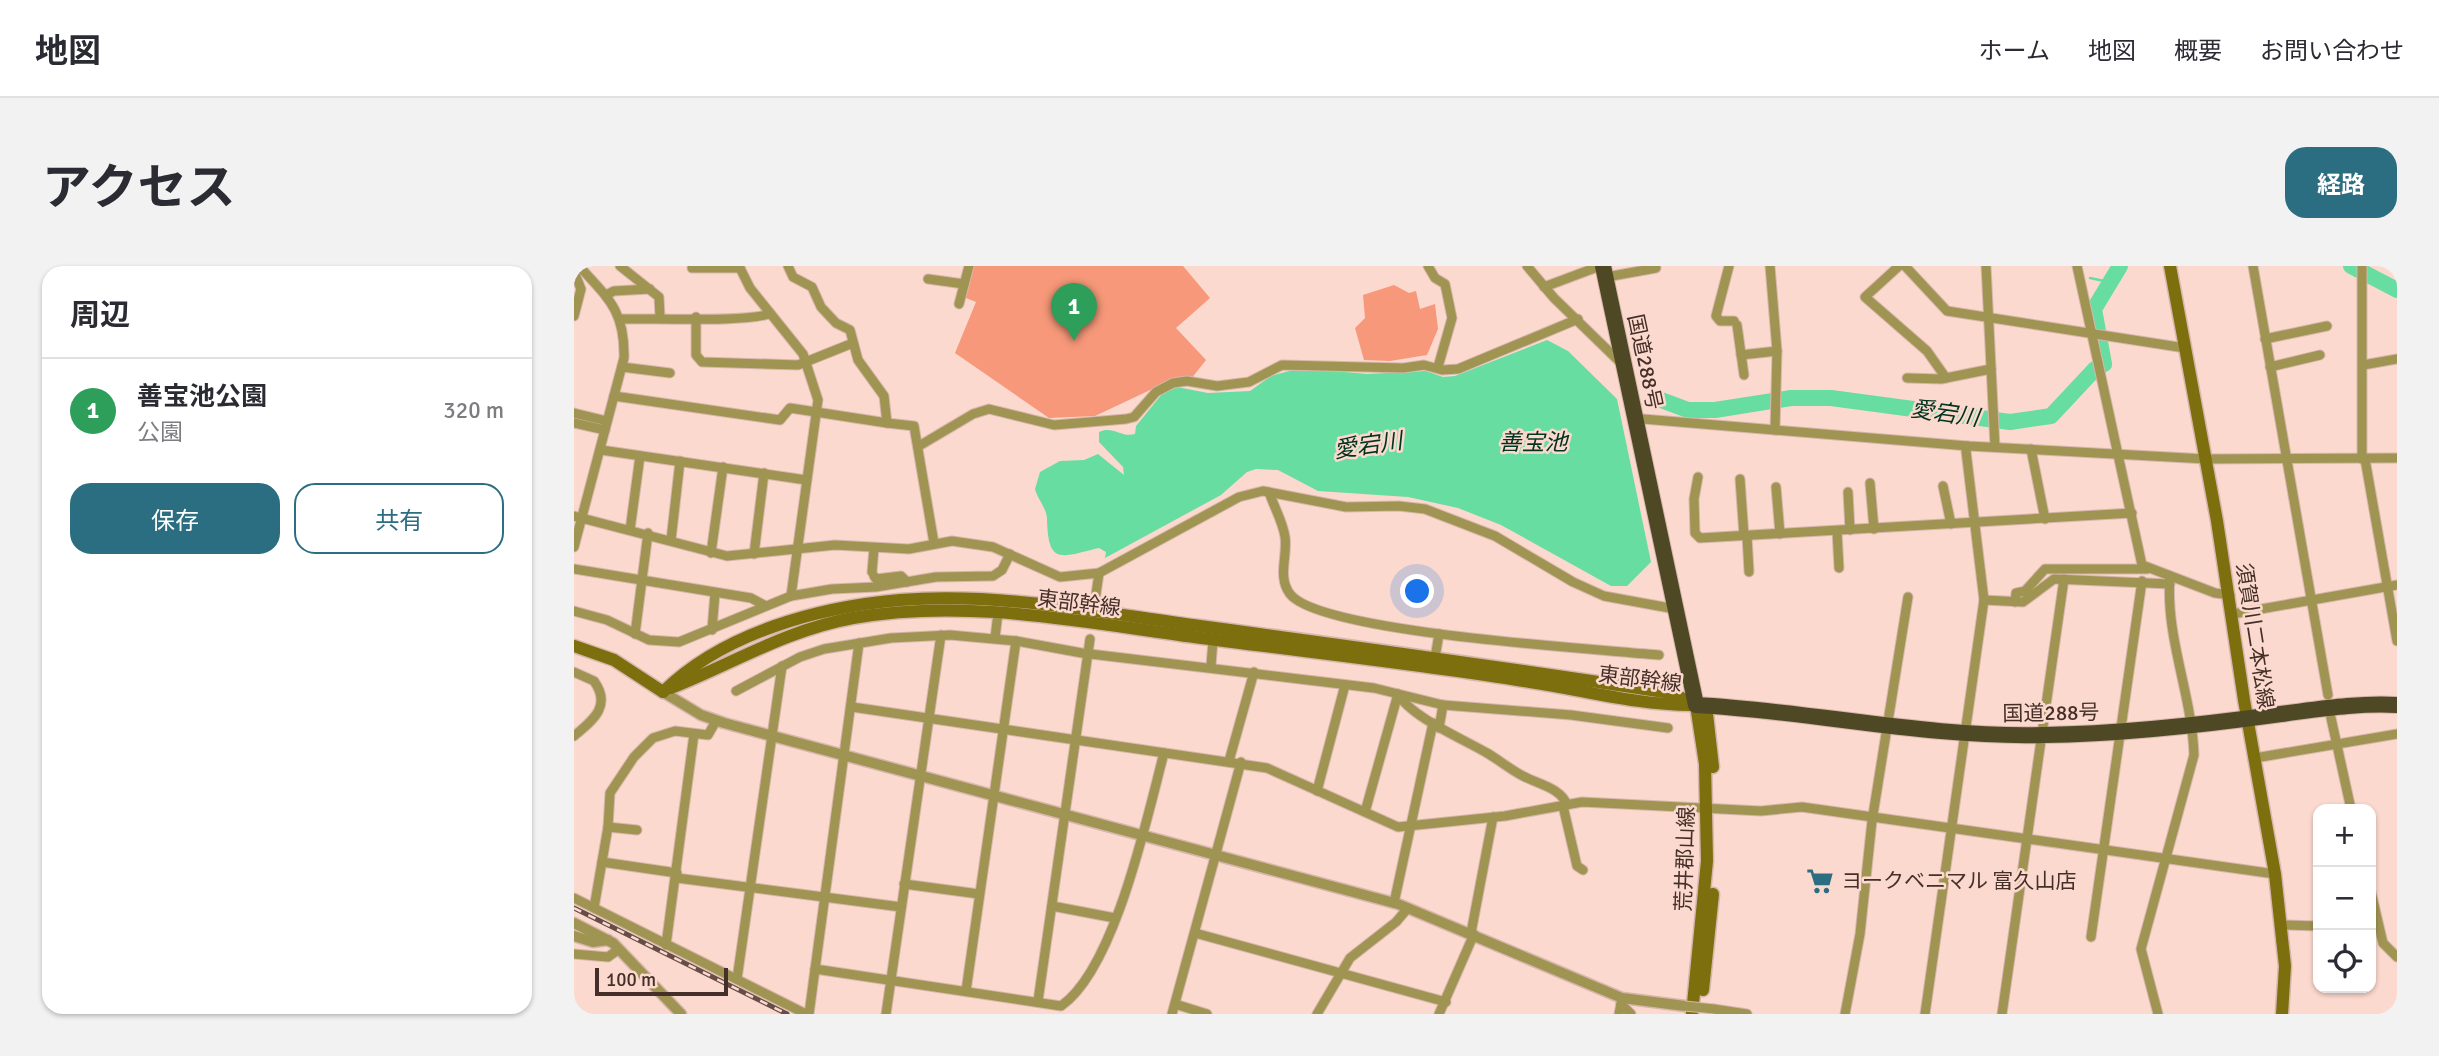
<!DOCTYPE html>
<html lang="ja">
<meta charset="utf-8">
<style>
:root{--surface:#fff;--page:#f2f2f3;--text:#2b2b33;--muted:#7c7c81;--line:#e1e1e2;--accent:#2c6e81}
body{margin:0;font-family:Signika,"Noto Sans JP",sans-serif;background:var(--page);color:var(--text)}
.controls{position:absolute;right:21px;bottom:21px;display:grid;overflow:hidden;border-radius:14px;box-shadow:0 2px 5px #0004}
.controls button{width:63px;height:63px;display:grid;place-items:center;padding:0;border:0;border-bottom:2px solid var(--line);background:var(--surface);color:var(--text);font:35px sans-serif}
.scale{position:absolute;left:21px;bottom:18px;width:133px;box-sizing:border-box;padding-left:7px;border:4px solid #453029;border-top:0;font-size:19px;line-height:24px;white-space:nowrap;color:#453029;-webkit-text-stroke:5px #fbd9ce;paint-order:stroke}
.you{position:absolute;left:844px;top:326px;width:24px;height:24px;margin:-18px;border:5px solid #fff;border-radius:50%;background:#1a73e8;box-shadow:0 0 0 10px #1a73e833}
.badge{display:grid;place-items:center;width:46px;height:46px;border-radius:50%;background:var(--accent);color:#fff;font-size:23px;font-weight:700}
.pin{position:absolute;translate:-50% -58px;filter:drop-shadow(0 2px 4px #0008)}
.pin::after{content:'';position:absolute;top:37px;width:24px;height:21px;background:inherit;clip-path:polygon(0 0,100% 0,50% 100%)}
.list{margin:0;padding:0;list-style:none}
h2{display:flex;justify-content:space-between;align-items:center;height:91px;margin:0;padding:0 28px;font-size:30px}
h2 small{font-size:23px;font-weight:400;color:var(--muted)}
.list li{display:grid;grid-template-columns:46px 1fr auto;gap:21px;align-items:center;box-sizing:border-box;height:105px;padding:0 28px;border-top:2px solid var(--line)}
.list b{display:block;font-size:26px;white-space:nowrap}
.list p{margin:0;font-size:23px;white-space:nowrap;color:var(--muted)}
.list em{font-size:23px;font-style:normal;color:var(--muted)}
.actions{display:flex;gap:14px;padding:21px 28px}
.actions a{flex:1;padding:16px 0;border:2px solid var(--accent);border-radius:21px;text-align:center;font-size:24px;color:var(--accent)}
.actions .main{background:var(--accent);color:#fff}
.icon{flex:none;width:38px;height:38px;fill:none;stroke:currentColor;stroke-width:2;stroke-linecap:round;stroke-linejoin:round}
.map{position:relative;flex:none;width:1823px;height:748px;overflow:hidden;border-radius:21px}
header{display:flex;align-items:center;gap:42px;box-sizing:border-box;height:98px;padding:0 35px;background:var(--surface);border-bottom:2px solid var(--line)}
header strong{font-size:33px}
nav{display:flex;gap:38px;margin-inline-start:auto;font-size:24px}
.intro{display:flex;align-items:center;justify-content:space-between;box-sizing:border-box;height:168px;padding:0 42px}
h1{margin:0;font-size:49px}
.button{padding:18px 32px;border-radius:21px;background:var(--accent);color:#fff;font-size:24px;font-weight:700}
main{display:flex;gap:42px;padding:0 42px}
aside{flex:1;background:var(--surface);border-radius:21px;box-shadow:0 2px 5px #0004}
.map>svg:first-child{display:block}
</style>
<header>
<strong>地図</strong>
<nav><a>ホーム</a><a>地図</a><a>概要</a><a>お問い合わせ</a></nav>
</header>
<div class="intro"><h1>アクセス</h1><a class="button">経路</a></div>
<main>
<aside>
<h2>周辺<small></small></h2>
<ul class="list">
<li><span class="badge" style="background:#2e9e5b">1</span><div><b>善宝池公園</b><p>公園</p></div><em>320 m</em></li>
</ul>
<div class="actions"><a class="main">保存</a><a>共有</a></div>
</aside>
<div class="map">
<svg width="1823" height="748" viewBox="0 0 1823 748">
<rect width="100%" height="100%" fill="#fbd9ce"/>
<g fill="#f69879">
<polygon points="392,0 609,0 636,32 602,62 632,94 617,113 591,117 521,150 475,152 381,87 402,36 387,30"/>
<polygon points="820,19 835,27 842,25 846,43 861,38 864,63 853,89 816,95 790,94 781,62 791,52 789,29"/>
</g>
<path fill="#67dda2" d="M973,74l21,11 49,48 34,163 -24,24h-16l-110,-61 -43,-17 -50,-11 -90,-6 -40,-21 -22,-1 -9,3 -26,23 -116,63 1,-6 -7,-4c-38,9 -51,18 -52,-29 0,-10 -10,-21 -12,-30l5,-17 20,-11 24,-1 14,-6 26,21 -1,-8 -24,-25v-10c13,-7 23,6 36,2l1,-8 26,-32 15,-7 31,6 42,-2 21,-15 29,-8 67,6 59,-3 17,6 12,-1z"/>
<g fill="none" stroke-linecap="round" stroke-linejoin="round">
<polyline stroke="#67dda2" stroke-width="2.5" points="1516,12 1535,16"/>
<g stroke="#67dda2" stroke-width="16">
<polyline points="1777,0 1823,24"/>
<polyline points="1087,134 1114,144 1141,144 1217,132 1257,132 1436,156 1477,150 1521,103 1530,98 1520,43 1546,0"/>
</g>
<defs>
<g id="minor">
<polyline points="46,0 85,31 86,51"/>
<polyline points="165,0 176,22 229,88 244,134 217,330"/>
<polyline points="214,0 219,11 238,21 247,41 262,57 276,64 284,94 310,130 313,157 340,160 360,277"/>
<polyline points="854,0 861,12 871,18 878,52 864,101"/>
<polyline points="953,0 980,32 1049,99"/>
<polyline points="1155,0 1142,50 1146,55 1160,55"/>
<polyline points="1196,0 1203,85 1201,164"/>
<polyline points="1325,0 1291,31 1353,85 1372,112"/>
<polyline points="1331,0 1373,45 1611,82"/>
<polyline points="1412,0 1421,181"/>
<polyline points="1503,0 1568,299 1641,327 1656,329"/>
<polyline points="1679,0 1754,429"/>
<polyline points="1788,0 1788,193"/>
<polyline points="118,2 166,2"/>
<polyline points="1038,10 1082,2"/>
<polyline points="354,13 390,18"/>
<polyline points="970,21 1026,0"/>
<polyline points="32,29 40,25 76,23"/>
<polyline points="385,38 395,0"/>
<polyline points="0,50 7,23 1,8"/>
<polyline points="122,51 122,89 128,96 224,99 279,77"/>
<path d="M47,53c26,-1 134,4 149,-6"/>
<polyline points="1163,59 1170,109"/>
<polyline points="1691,73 1753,60"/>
<polyline points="1167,89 1203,85"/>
<polyline points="1789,99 1823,93"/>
<polyline points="48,101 96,107"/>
<polyline points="1696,101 1746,89"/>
<polyline points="1333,112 1367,113 1417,103"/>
<polyline points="40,130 206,154 216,142 313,157"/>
<polyline points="0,147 33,155"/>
<polyline points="1069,153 1394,180 1632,193 1823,192"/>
<polyline points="0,157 31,164"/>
<polyline points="345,180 399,148 415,143 480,159 552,153 560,151 582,126 599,117 613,115 643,120 675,116 708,99 829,102 850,99 868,104 884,103 1004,53"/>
<polyline points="1457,183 1471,253"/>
<polyline points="27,184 232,214"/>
<polyline points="1791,193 1823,375"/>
<polyline points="1124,211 1120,233 1121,267 1126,272 1558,247"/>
<polyline points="1166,213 1170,270"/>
<polyline points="1296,217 1300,263"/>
<polyline points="1369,220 1377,258"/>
<polyline points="1202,221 1206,268"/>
<path d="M695,226c5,15 14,30 16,45 3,18 -8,40 5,57 30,39 308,55 369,61"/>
<polyline points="1274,226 1276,264"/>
<polyline points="0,250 153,290 261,279 335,283 378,275 419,281 486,311 525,307 665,231 689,225 772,241 825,240 851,243 921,270 999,316 1030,330 1101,343"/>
<polyline points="56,264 66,190"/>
<polyline points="1263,265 1265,302"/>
<polyline points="1173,270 1175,306"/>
<polyline points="97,274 106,195"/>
<path d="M0,281l50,-189c1,-47 -15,-59 -45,-92"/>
<polyline points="137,287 149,201"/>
<polyline points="180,288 190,207"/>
<polyline points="0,303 177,332 190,339"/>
<polyline points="298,306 300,282"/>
<polyline points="300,310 302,313 327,310 333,316"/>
<polyline points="1410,334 1449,336 1480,313 1596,318"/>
<polyline points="521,335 525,307"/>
<polyline points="1441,336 1442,327 1451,325 1471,303 1573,303"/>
<polyline points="0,345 33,354 75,374 105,376 217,330 258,323 302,321 362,311 419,310 428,304 436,288"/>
<polyline points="1659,348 1823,319"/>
<polyline points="138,364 141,327"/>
<polyline points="61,368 74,267"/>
<polyline points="421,372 424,347"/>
<polyline points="861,392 865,368"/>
<polyline points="637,400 639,374"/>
<path d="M0,406l20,9c18,25 -1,39 -20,55"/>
<polyline points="162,425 226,391 250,383 317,372 376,369 442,375 508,387 800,422 869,439 997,449 1094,462"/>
<path d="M824,428c13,23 65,45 89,59 12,7 24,17 36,23 15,8 38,12 44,29"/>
<polyline points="278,441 693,502 824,561 931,550 1008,536 1187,545 1228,541 1701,608"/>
<polyline points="1757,452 1777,543"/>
<polyline points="865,462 869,439"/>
<polyline points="1681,492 1823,468"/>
<polyline points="655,495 680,406"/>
<polyline points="743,525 771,419"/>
<polyline points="989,540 1003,600 1009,604"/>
<polyline points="791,546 824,428"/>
<polyline points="34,561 63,564"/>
<polyline points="28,596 103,607"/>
<polyline points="103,612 327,641"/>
<polyline points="330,618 405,628"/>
<polyline points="1797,626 1809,677 1823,691"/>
<polyline points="0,632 232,748"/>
<polyline points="820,637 859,457"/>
<polyline points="478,640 541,652"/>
<polyline points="20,642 34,561 36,527 60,491 79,472 101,465 134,469 142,455"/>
<polyline points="1708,659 1744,660"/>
<polyline points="621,667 872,736"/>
<polyline points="897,667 919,551"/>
<polyline points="1517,671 1568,315"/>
<polyline points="92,679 120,468"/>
<polyline points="0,688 34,691 45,683"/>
<path d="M241,703l246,37c54,-37 86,-189 103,-253"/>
<polyline points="163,713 208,400"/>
<polyline points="392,725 442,375"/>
<polyline points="464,735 516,373"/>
<polyline points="601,738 633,748"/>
<polyline points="1047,738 1057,748"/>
<polyline points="1140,743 1173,748"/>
<polyline points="235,748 285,377"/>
<polyline points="312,748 367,369"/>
<polyline points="598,748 667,496"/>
<polyline points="743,748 776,692 822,656 834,642"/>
<polyline points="865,748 900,668"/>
<polyline points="1045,748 1048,732"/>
<polyline points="1271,748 1286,668 1298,555 1334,331"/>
<polyline points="1351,748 1410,334 1392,185 1394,180"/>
<polyline points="1428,748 1490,313"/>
<path d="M1584,748l-17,-65 53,-194c-2,-61 -29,-118 -24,-179"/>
</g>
<g id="tertiary">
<polyline points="89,426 127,449 150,457 824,638 1048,732 1111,740"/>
<polyline points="0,657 39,677 107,748"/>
<polyline points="0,670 19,676 34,674"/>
</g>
<g id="secondary">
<polyline points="1596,0 1643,255 1670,434 1701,608 1711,700 1708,748"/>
<polyline points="0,380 40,394 89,426"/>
<path d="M97,422c61,-24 115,-58 182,-70 113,-20 229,4 341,19 112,15 225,27 336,45 54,8 107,23 162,23"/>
<path d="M89,426c60,-59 155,-85 237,-92 100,-8 202,13 300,26 157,21 314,43 471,67l25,12"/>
<polyline points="1132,439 1139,501"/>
<polyline points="1129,724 1139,628"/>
<polyline points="1118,748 1133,595 1131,498 1122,439"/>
</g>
<path id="trunk" d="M1029,0l93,439c116,6 231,33 348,30 80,-1 158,-10 237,-21 40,-5 76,-11 116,-9"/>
</defs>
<use href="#minor" stroke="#d7b7ad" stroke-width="11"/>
<use href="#tertiary" stroke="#d7b7ad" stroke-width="13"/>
<use href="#secondary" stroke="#d7b7ad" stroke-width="15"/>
<use href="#trunk" stroke="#d7b7ad" stroke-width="18"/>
<use href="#minor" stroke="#a09452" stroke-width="9"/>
<use href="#tertiary" stroke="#a09452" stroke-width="10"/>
<use href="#secondary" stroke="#7d6e0e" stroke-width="12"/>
<use href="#trunk" stroke="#4f4825" stroke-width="16"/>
<defs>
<polyline id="rail" points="0,642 213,748"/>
</defs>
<use href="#rail" stroke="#664e47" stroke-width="5"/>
<use href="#rail" stroke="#fbd9ce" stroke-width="2.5" stroke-dasharray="8" stroke-linecap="butt"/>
<defs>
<polyline id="minor-bridge" points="1111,740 1140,743"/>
</defs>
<use href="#minor-bridge" stroke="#d7b7ad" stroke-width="11" stroke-linecap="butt"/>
<use href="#minor-bridge" stroke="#a09452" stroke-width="9"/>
</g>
<defs>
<symbol id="supermarket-bare" viewBox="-9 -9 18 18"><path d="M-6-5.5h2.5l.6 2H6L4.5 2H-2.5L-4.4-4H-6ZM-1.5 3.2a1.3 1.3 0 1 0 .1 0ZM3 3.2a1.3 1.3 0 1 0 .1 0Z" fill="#2c6e81" stroke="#fbd9ce" stroke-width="2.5" paint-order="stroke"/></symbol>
</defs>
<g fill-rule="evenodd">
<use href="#supermarket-bare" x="1227" y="596" width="38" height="38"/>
</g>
<g text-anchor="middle" stroke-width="5" stroke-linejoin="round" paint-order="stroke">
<g font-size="21" fill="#453029" stroke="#fbd9ce">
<text transform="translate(1071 96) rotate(78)" y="7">国道288号</text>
<text transform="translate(505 337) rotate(7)" y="7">東部幹線</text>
<text transform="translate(1681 370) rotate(81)" y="7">須賀川二本松線</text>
<text transform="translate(1066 413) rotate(7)" y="7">東部幹線</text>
<text transform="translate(1477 447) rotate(-1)" y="7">国道288号</text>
<text transform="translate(1111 593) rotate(-88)" y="7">荒井郡山線</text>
</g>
<g font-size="21" fill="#453029" stroke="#fbd9ce" text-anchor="start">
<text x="1267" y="622">ヨークベニマル 富久山店</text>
</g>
<g font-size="23" font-style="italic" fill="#00341e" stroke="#fbd9ce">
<text transform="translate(1371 147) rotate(8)" y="8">愛宕川</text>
<text x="959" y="184">善宝池</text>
<text transform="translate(794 179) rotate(-8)" y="8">愛宕川</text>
</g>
</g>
</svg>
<div class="controls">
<button>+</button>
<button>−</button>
<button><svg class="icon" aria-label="locate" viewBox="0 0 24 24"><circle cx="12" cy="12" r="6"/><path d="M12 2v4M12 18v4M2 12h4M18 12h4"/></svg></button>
</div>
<div class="scale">100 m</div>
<div class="you"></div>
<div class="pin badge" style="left:500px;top:75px;background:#2e9e5b">1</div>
</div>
</main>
